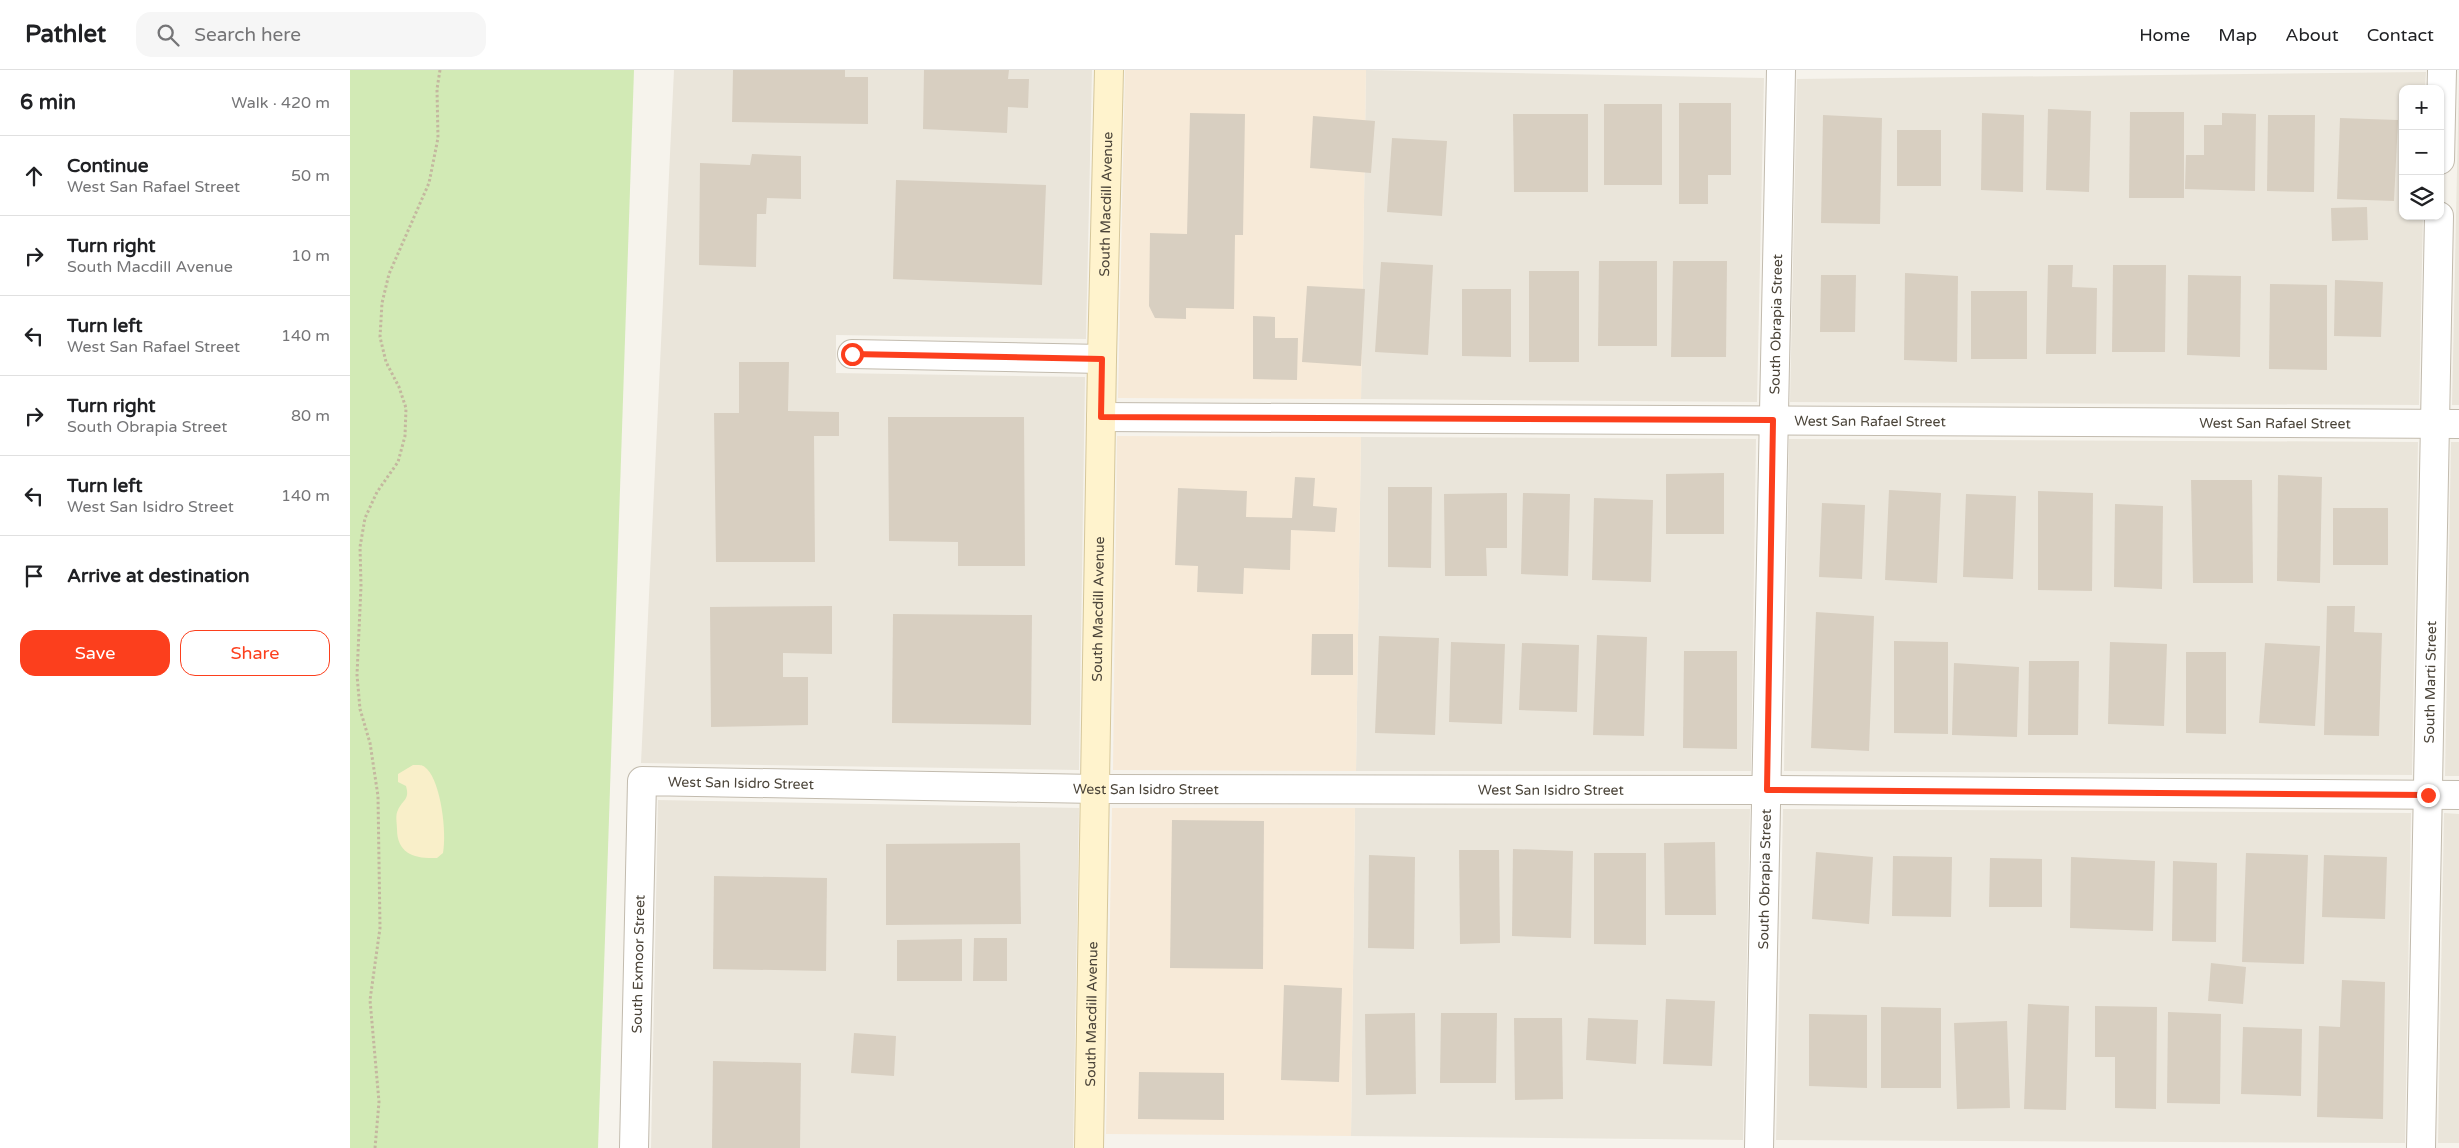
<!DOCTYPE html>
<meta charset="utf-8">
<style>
:root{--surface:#fff;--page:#f6f6f6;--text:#202124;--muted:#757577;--line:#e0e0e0;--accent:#fc3f1d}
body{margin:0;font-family:"Varela Round",sans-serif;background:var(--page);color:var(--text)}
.controls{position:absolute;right:15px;top:15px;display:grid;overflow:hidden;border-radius:10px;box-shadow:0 1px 4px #0004}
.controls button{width:45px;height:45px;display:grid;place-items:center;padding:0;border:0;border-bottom:1px solid var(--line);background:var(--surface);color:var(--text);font:25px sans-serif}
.stop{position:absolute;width:15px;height:15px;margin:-11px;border:4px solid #fc3f1d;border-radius:50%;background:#fff}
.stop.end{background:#fc3f1d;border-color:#fff;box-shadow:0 1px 5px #0008}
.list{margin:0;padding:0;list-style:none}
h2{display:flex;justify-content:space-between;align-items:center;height:65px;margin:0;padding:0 20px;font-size:21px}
h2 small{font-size:16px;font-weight:400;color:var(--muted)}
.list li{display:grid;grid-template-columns:32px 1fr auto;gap:15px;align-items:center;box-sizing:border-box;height:80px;padding:0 20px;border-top:1px solid var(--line)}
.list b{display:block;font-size:19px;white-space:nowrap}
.list p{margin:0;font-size:16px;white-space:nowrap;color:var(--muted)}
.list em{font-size:16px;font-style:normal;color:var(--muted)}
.actions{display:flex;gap:10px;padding:15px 20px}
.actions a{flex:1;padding:11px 0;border:1px solid var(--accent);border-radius:15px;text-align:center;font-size:18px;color:var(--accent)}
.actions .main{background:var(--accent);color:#fff}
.icon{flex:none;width:28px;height:28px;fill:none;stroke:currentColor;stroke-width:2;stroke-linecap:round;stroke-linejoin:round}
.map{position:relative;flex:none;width:2109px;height:1078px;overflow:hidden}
header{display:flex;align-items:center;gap:30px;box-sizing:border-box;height:70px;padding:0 25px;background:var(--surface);border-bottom:1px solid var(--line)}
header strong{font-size:24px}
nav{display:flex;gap:28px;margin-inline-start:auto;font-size:18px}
.search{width:350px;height:45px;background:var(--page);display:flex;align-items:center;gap:12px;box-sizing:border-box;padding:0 18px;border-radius:15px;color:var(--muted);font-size:19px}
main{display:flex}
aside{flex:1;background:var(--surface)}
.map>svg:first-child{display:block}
</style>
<header>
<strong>Pathlet</strong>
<div class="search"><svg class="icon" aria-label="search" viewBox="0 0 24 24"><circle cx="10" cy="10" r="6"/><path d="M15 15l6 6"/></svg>Search here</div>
<nav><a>Home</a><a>Map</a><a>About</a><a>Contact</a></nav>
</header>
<main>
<aside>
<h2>6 min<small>Walk · 420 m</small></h2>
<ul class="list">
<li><svg class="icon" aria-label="ahead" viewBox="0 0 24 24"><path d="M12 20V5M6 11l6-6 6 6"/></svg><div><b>Continue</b><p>West San Rafael Street</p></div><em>50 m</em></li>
<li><svg class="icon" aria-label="right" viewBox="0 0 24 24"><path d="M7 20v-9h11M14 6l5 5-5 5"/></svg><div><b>Turn right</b><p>South Macdill Avenue</p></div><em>10 m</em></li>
<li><svg class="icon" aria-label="left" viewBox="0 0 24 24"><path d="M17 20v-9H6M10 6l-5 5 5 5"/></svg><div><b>Turn left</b><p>West San Rafael Street</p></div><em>140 m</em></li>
<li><svg class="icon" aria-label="right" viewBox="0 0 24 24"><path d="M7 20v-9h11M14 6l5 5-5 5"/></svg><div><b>Turn right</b><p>South Obrapia Street</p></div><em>80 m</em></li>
<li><svg class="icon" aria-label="left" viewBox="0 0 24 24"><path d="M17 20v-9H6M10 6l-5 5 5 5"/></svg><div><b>Turn left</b><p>West San Isidro Street</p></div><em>140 m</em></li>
<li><svg class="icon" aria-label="arrive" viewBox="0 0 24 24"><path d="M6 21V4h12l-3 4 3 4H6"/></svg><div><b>Arrive at destination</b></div></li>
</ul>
<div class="actions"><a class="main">Save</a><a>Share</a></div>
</aside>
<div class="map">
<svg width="2109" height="1078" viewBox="0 0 2109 1078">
<rect width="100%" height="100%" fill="#f6f3ec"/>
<g fill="#eae5da">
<polygon points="324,0 742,0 736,269 486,265 486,303 735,307 729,700 291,693"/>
<polygon points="1016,0 1414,8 1407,332 1011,329"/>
<polygon points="2076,2 2075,19 2053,19 2053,146 2073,146 2069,335 1440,332 1447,9"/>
<polygon points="2109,7 2109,335 2102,335"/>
<polygon points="1011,367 1406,369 1401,701 1006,701"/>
<polygon points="1439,369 2068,372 2062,705 1434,701"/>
<polygon points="2101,372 2109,372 2109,706 2095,706"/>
<polygon points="308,730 729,738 723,1078 301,1078"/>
<polygon points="1005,738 1400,739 1393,1070 1001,1066"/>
<polygon points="1433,739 2061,743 2055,1073 1426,1070"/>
<polygon points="2094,743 2109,744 2109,1073 2088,1073"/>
</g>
<g fill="#f7ead8">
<polygon points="775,0 1016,0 1011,329 768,328"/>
<polygon points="767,366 1011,367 1006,701 763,700"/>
<polygon points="762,738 1005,738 1001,1066 756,1064"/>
</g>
<polygon fill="#d2eab5" points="0,0 284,0 248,1078 0,1078"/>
<path fill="#f9efc9" d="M63,695c6,0 10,-1 14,4 14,14 20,64 16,84l-6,5c-22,1 -40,-4 -40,-29 0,-6 -2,-14 1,-19 5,-11 12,-10 8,-24l-8,-4v-8z"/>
<g fill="#d8cfc1">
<polygon points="383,0 495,0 495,7 518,7 518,54 382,52"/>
<polygon points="574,0 659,0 658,9 679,9 678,38 658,37 657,63 573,59"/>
<polygon points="1329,33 1381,33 1381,105 1358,105 1358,134 1329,134"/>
<rect x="1254" y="34" width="58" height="81"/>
<polygon points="1698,39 1741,41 1739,122 1696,120"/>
<polygon points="1780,42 1834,42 1834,128 1779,128"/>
<polygon points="840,43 895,44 893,165 885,165 884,239 836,238 836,249 805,248 799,236 800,163 837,164"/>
<polygon points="1632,43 1674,45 1673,122 1631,120"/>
<polygon points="1872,43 1906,44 1905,121 1835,119 1836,85 1854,85 1854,55 1872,55"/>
<polygon points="1163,44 1238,44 1238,122 1164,122"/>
<polygon points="1473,45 1532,48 1530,154 1471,153"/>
<polygon points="1918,45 1965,45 1964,122 1917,121"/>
<polygon points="963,46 1025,51 1021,103 960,98"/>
<polygon points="1990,48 2048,50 2044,131 1987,129"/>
<rect x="1547" y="60" width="44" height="56"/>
<polygon points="1042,68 1097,71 1092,146 1037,142"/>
<polygon points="402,84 451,86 451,129 417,128 416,144 407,144 406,197 349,195 350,93 400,95"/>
<polygon points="546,110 696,115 692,215 543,209"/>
<polygon points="2017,137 2018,170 1982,171 1981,138"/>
<polygon points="1249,191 1307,191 1307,276 1248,276"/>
<polygon points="1323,191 1377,191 1376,287 1321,287"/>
<polygon points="1031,192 1083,195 1078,285 1025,282"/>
<polygon points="1698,195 1723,195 1722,217 1747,218 1746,284 1696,284"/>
<polygon points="1763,195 1816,195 1815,282 1762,282"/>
<rect x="1179" y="201" width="50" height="91"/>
<polygon points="1555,203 1608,206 1607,292 1554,290"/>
<polygon points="1471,205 1506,205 1505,262 1470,262"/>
<polygon points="1838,205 1891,206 1890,287 1837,285"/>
<polygon points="1985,210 2033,212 2031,267 1984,266"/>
<polygon points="1920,214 1977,215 1977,300 1919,299"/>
<polygon points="957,216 1015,219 1011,296 952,292"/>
<polygon points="1112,219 1161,219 1161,287 1112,286"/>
<rect x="1621" y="221" width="56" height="68"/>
<polygon points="903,246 925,247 925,268 948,268 947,310 903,309"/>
<polygon points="389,292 439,292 438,341 489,342 489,366 464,366 465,492 366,492 364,343 389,343"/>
<polygon points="538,347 674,347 675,496 608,496 608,472 539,471"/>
<polygon points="1374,403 1374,464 1316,464 1316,404"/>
<polygon points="1928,405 1972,407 1970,513 1927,511"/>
<polygon points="945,407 965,408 963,436 987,438 985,462 941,460 940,500 894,498 893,524 847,522 848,496 825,495 828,418 897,421 896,447 942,448"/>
<polygon points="1841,410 1902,410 1903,513 1843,513"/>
<polygon points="1038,417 1082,417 1081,498 1038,497"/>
<polygon points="1539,420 1591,423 1587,513 1535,510"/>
<polygon points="1688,421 1743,423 1742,521 1688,520"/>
<polygon points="1157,423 1157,478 1136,478 1137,506 1095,506 1094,424"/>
<polygon points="1173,423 1220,424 1218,506 1171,504"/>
<polygon points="1616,424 1666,426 1663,509 1613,507"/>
<polygon points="1244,428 1303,430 1301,512 1242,510"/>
<polygon points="1472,433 1515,435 1512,509 1469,507"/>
<polygon points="1765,434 1813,436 1812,519 1764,517"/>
<rect x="1983" y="438" width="55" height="57"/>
<polygon points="482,536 482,584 433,583 433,607 458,607 458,655 361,657 360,537"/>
<polygon points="1977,536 2005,536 2004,562 2032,563 2029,666 1974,665"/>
<polygon points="1466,542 1524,546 1519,681 1461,678"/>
<polygon points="543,544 682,545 681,655 542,653"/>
<polygon points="962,564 1003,564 1003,605 961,605"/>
<polygon points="1247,565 1297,567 1294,666 1243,665"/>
<polygon points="1029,566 1089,568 1085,665 1025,663"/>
<polygon points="1544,571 1598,572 1598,664 1544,663"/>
<polygon points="1101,572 1155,574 1152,654 1099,652"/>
<polygon points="1760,572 1817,574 1814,656 1758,654"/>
<polygon points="1172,573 1229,575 1227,642 1169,640"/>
<polygon points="1915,573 1970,576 1965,656 1909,653"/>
<polygon points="1334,581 1387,581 1387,679 1333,678"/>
<polygon points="1836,582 1876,582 1876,664 1836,663"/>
<polygon points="1679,591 1729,591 1728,665 1678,665"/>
<polygon points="1604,593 1669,597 1667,667 1602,665"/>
<polygon points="822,750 914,751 913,899 820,898"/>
<polygon points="1365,772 1366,845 1315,845 1314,773"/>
<polygon points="670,773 671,854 536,855 536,774"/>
<polygon points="1163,779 1223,781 1221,868 1162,866"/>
<polygon points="1109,780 1149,780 1150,873 1110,874"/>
<polygon points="1466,782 1523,787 1519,854 1462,849"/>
<polygon points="1244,783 1296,783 1296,875 1244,874"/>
<polygon points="1896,783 1958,785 1954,894 1892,892"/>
<polygon points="1019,785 1065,787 1064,879 1018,878"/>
<polygon points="1974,785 2037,787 2035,849 1972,847"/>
<polygon points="1543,786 1602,787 1601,847 1542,846"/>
<polygon points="1721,787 1805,791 1803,861 1720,858"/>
<polygon points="1640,788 1692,789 1692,837 1639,837"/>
<polygon points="1823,791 1867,793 1866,872 1822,871"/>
<polygon points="364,806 477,808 476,901 363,899"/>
<polygon points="624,868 657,868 657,911 623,911"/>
<polygon points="612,869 612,911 547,911 547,870"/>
<polygon points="1861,893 1896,897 1893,934 1858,931"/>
<polygon points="1992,910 2035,912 2033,1049 1967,1047 1969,956 1990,957"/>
<polygon points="934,915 992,918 989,1012 931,1010"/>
<polygon points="1316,929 1365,931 1362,996 1313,994"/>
<polygon points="1678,934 1719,936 1716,1040 1674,1039"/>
<polygon points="1745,936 1807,937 1806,1039 1765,1038 1765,987 1745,987"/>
<polygon points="1531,937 1591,938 1591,1018 1531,1018"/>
<polygon points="1818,942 1871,944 1870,1034 1817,1033"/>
<polygon points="1065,943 1066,1024 1016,1025 1015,944"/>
<polygon points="1091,943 1147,943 1146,1013 1090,1013"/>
<polygon points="1459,944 1517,945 1517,1018 1459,1016"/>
<polygon points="1164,948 1212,948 1213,1029 1165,1030"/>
<polygon points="1238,948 1288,950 1286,994 1236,990"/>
<polygon points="1657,951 1660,1038 1607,1039 1604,953"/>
<polygon points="1893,957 1952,959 1951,1026 1891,1024"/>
<polygon points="504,963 546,966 544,1006 501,1003"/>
<polygon points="363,991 451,993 450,1078 362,1078"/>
<polygon points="789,1002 874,1003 874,1050 788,1049"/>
</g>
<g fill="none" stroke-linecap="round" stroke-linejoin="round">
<defs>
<g id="street">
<polyline points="2090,90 2092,0"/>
<polyline points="502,284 752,289"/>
<path id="s1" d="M751,347l1358,7"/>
<path id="s2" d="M284,1078l8,-367 454,8 671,1 692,5"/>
<path id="s3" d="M1409,1078l22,-1078"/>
<path id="s4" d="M2071,1078l18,-932"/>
</g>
<g id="secondary">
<path id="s5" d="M739,1078l13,-789 7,-289"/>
</g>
</defs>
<use href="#street" stroke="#c2bbae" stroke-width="30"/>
<use href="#secondary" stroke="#d6c79b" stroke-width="30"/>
<polyline stroke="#c4b79f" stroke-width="3" stroke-dasharray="2.5 2.5" stroke-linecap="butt" points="25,1078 29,1032 20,930 30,858 28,726 20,673 10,639 7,605 11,516 10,477 15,448 27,422 48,392 55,366 56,338 49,317 36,292 30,267 32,233 39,204 79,113 88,68 87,19 90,0"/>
<use href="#street" stroke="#fff" stroke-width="28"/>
<use href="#secondary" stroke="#fff3cd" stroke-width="28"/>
</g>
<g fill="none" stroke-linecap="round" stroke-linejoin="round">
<polyline stroke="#fc3f1d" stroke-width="6" points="502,284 752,289 751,347 1423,350 1417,720 2078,725"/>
</g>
<g text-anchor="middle" stroke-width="4" stroke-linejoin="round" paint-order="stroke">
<g font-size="14" fill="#4b4439" stroke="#fff">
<text dy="5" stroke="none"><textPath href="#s5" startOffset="944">South Macdill Avenue</textPath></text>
<text dy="5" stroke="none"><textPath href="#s3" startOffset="824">South Obrapia Street</textPath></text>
<text dy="5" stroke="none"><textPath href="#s1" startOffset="769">West San Rafael Street</textPath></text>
<text dy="5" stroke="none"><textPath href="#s1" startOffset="1174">West San Rafael Street</textPath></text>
<text dy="5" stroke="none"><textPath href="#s5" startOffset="539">South Macdill Avenue</textPath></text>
<text dy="5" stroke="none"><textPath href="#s4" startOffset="466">South Marti Street</textPath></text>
<text dy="5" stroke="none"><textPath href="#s2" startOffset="466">West San Isidro Street</textPath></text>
<text dy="5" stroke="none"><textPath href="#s2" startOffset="871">West San Isidro Street</textPath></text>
<text dy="5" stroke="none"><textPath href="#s2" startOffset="1276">West San Isidro Street</textPath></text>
<text dy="5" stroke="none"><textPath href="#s3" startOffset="269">South Obrapia Street</textPath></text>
<text dy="5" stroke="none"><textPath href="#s2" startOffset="184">South Exmoor Street</textPath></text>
<text dy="5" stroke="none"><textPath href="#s5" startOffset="134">South Macdill Avenue</textPath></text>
</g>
</g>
</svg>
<div class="controls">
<button>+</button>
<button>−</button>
<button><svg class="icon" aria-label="layers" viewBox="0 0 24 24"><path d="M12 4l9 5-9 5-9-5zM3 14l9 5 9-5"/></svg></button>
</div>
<div class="stop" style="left:502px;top:284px"></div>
<div class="stop end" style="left:2078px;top:725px"></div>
</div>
</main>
